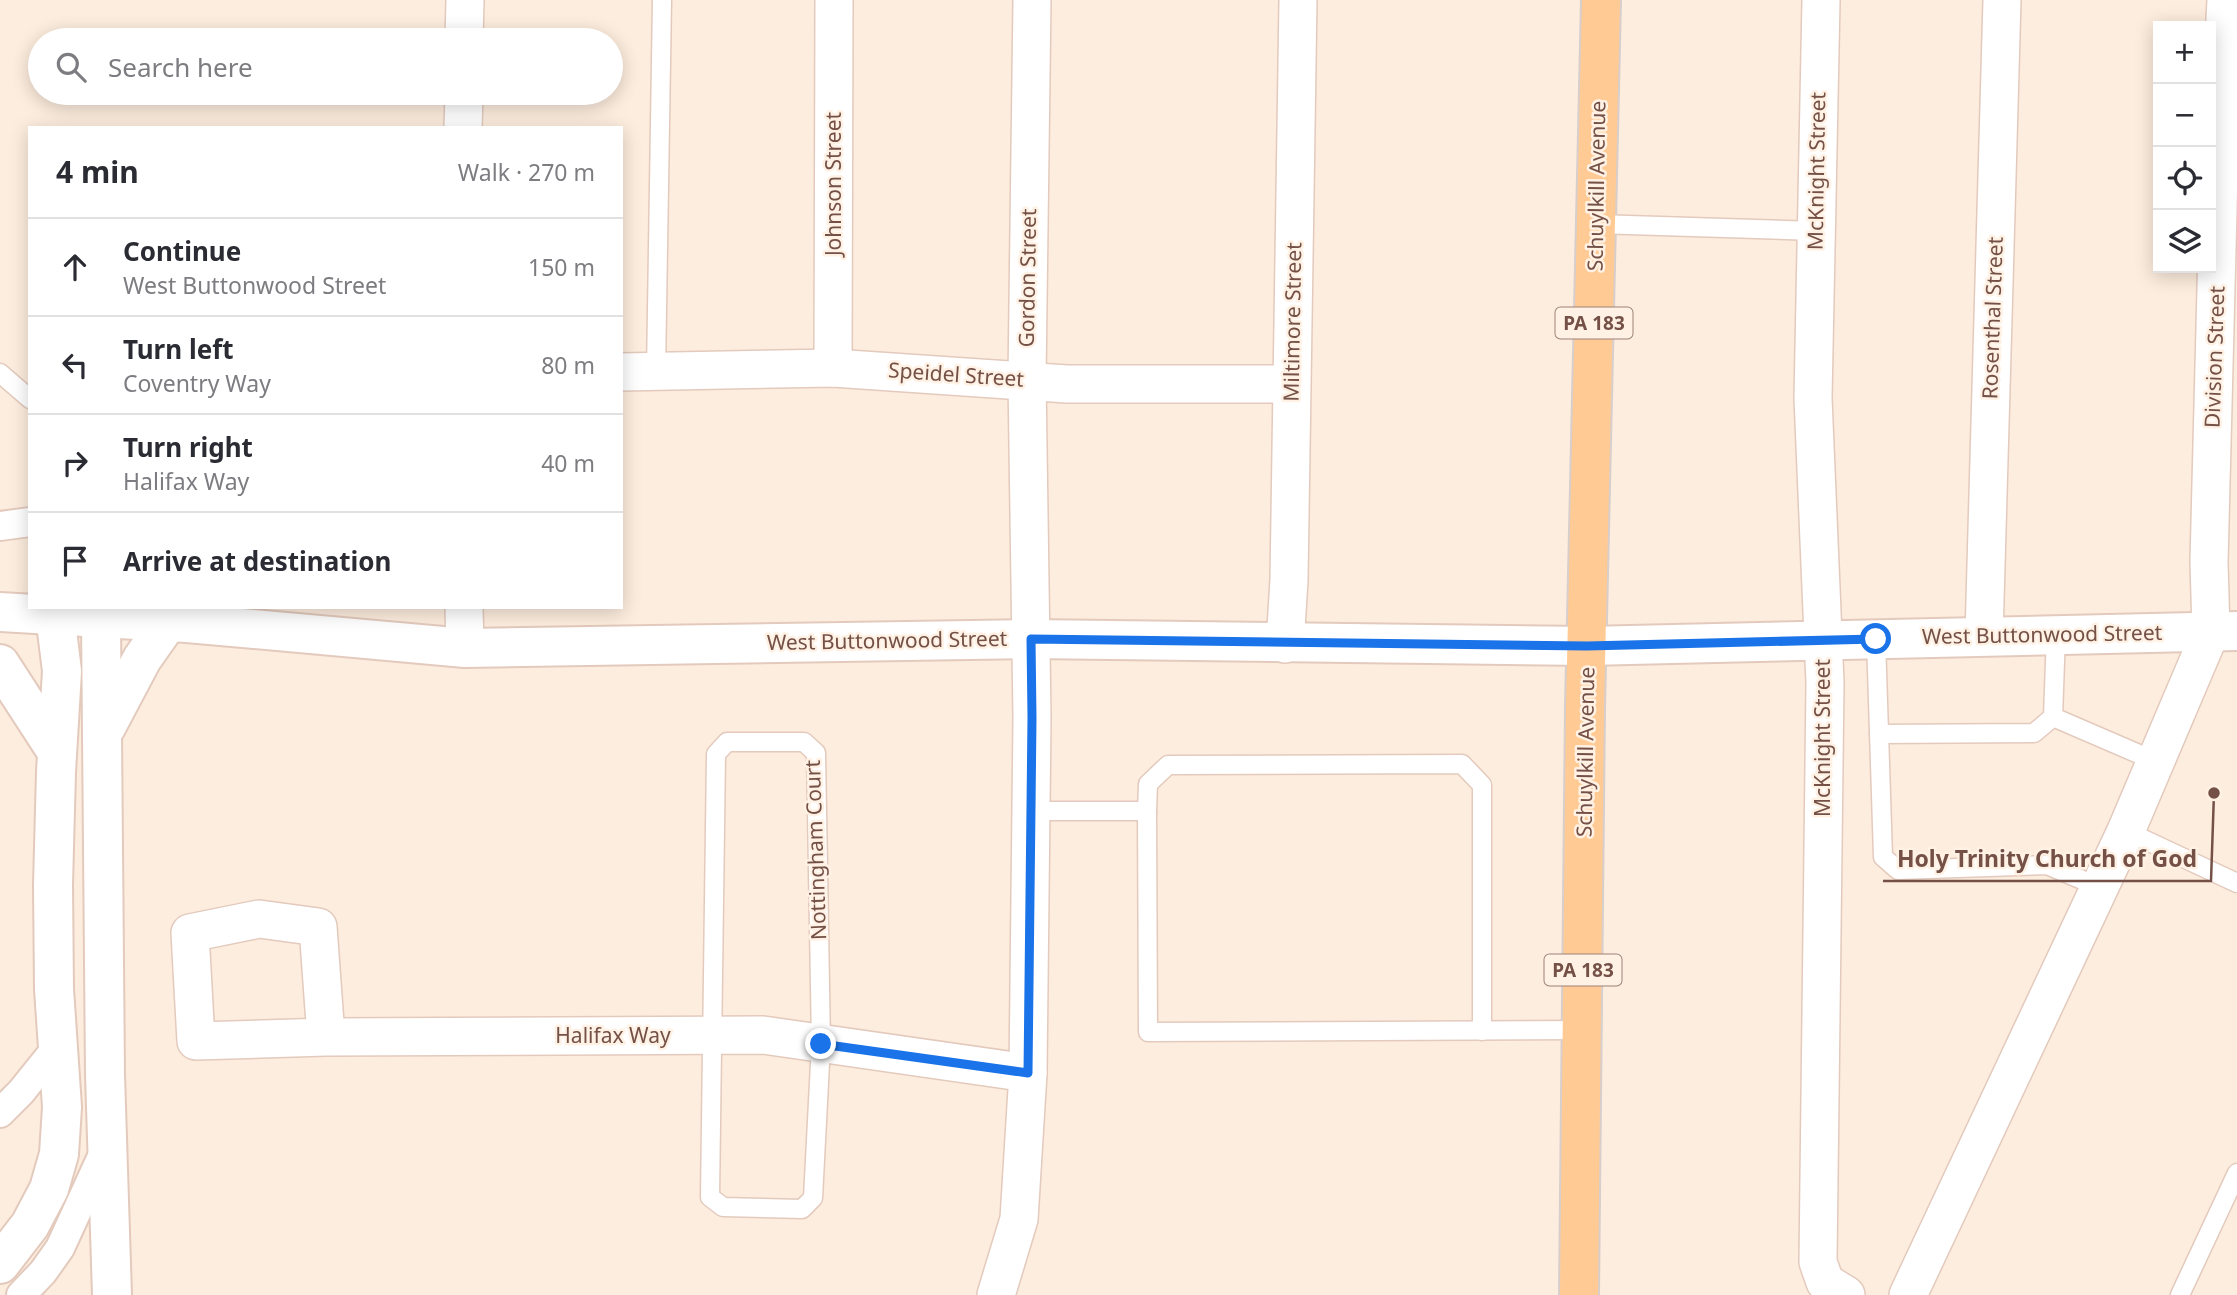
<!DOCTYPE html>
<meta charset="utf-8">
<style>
:root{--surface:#fff;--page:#f2f2f3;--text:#2b2b33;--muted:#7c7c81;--line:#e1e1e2}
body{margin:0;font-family:"Noto Sans",sans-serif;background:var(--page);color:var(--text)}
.controls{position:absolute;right:21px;top:21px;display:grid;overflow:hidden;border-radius:0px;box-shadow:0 4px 18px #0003}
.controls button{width:63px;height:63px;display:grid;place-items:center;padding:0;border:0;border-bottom:2px solid var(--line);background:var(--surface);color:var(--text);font:35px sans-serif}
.stop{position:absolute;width:21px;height:21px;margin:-16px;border:5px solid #1a73e8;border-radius:50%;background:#fff}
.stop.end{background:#1a73e8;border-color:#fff;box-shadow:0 2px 7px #0008}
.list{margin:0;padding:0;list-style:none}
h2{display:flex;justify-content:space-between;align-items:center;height:91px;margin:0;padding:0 28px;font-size:30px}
h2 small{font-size:23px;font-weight:400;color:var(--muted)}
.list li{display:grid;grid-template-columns:46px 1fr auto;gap:21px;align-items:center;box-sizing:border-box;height:98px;padding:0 28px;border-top:2px solid var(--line)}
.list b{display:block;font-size:26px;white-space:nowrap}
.list p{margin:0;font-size:23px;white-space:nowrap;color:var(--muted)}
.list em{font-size:23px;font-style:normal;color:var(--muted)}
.icon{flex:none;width:38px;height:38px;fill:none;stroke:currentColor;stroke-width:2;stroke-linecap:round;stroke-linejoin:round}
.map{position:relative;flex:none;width:2237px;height:1295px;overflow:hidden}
.search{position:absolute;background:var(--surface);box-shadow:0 4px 18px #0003;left:28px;top:28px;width:595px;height:77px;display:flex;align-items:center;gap:18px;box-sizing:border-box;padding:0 24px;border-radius:38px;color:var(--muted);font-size:26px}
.panel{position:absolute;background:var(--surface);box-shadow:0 4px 18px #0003;left:28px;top:126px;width:595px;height:483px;border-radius:0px}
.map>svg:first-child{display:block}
</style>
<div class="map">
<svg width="2237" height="1295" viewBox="0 0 2237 1295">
<rect width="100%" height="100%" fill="#fdedde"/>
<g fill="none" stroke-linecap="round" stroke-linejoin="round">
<defs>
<g id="service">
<polyline points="1596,224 1816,231"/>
<polyline points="656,372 662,0"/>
<polyline points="0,373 30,399"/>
<polyline points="1876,639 1883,857 1898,870 2047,865 2099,887"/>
<polyline points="2053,717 2155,761"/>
<polyline points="1879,734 2034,733 2053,717 2056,634"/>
<polygon points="727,742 804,742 816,753 821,1044 813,1198 802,1209 723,1207 710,1197 716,754"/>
<polyline points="1031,811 1147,811 1148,1032 1582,1030"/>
<polyline points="1147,811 1148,784 1168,765 1462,764 1482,785 1482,1031"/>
<polyline points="2126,831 2237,883"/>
<polyline points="2180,1295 2237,1173"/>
</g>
<g id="pedestrian">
<polyline points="0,526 30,522"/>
<polyline points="0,1113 21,1092 58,1046"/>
<polyline points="21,1295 43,1272 60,1248 105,1150"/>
</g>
<g id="minor">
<polyline points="1821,0 1813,398 1825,683 1818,1262 1825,1282 1846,1295"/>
<polyline points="464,40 465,0"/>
<polyline points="463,128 464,93"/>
<polyline points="833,368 834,0"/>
<polyline points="621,372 833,368 1067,384 1291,384"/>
<polyline points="464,607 465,648"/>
<polyline points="1984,636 2002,0"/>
<polyline points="1285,644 1289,580 1298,0"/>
<polyline points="326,1037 318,927 259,919 190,933 196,1041 326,1037 763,1035 1028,1073"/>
<polyline points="996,1295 1019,1219 1028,1073 1032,718 1027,379 1032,0"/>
<polyline points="1908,1295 2126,831 2211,631 2209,562 2221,92 2226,0"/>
</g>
<g id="tertiary">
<polyline points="0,612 187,623 465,648 1031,639 1587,646 2237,631"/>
<polyline points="101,620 105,1075 112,1295"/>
<polyline points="0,664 57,752"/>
<polyline points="106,727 142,659 168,622"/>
<polyline points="0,1264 30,1225 49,1189 59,1154 62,1107 54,989 53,885 56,772 62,671 55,615"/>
</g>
<polyline id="primary" points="1579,1295 1585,707 1601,0"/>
</defs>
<use href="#service" stroke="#e3cabd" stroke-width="21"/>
<use href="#pedestrian" stroke="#e3cabd" stroke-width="32"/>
<use href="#minor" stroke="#e3cabd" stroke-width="40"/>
<use href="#tertiary" stroke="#e3cabd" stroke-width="42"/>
<use href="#primary" stroke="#d8cecb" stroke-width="42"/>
<use href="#service" stroke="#fff" stroke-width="18"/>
<use href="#pedestrian" stroke="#fff" stroke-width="28"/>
<use href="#minor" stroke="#fff" stroke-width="37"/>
<use href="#tertiary" stroke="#fff" stroke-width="38"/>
<use href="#primary" stroke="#ffca93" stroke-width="38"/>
</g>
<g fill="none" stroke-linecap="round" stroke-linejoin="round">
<polyline stroke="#1a73e8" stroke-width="9" points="821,1044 1028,1073 1032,718 1031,639 1587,646 1876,639"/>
</g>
<g text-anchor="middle" stroke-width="5" stroke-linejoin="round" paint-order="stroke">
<g fill="#fff2e5" stroke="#9e8176" stroke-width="2">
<rect x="1555.5" y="307.5" width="77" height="31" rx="5"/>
<rect x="1544.5" y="954.5" width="77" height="31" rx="5"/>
</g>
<g font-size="19" font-weight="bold" fill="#745046">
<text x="1594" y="330">PA 183</text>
<text x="1583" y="977">PA 183</text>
</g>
<g font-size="21" fill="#745046" stroke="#fff2e5">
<text transform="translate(1817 171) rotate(-89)" y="7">McKnight Street</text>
<text transform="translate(834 184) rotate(-90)" y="7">Johnson Street</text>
<text transform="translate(1597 186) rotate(-89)" y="7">Schuylkill Avenue</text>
<text transform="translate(1028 278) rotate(-89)" y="7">Gordon Street</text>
<text transform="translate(1993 318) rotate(-88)" y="7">Rosenthal Street</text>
<text transform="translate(1293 322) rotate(-89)" y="7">Miltimore Street</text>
<text transform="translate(2215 357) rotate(-88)" y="7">Division Street</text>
<text transform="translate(956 375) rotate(4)" y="7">Speidel Street</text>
<text transform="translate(2042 635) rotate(-1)" y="7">West Buttonwood Street</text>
<text transform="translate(887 641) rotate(-1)" y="7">West Buttonwood Street</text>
<text transform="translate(1823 738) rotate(-90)" y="7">McKnight Street</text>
<text transform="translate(1586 752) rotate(-89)" y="7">Schuylkill Avenue</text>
<text transform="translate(816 850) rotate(-92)" y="7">Nottingham Court</text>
<text x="613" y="1043">Halifax Way</text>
</g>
</g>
<path fill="none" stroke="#745046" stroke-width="2.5" d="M2214 793L2211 881H1883"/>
<circle fill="#745046" stroke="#fff2e5" stroke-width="2.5" cx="2214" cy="793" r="7"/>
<g font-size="23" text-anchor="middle" font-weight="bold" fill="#745046" stroke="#fff2e5" stroke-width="5" stroke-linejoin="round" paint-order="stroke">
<text x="2047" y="867">Holy Trinity Church of God</text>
</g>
</svg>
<div class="controls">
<button>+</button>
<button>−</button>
<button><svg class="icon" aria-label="locate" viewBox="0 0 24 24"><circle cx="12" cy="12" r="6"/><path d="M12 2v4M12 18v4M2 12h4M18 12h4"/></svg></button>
<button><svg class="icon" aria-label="layers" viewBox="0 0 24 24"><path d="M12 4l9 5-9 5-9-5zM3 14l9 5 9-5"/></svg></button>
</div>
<div class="stop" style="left:1876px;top:639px"></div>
<div class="stop end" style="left:821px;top:1044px"></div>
<div class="search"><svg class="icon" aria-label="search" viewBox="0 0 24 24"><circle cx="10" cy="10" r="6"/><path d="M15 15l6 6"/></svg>Search here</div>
<section class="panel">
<h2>4 min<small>Walk · 270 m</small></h2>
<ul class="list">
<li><svg class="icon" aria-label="ahead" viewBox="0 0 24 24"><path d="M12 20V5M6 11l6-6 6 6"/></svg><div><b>Continue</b><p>West Buttonwood Street</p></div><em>150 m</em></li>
<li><svg class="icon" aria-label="left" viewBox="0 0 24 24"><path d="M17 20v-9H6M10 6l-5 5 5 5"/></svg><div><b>Turn left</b><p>Coventry Way</p></div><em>80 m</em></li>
<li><svg class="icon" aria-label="right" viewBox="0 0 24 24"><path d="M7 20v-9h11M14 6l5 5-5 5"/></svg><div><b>Turn right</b><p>Halifax Way</p></div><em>40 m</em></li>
<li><svg class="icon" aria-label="arrive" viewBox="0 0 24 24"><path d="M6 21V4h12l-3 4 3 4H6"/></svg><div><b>Arrive at destination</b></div></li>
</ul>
</section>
</div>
